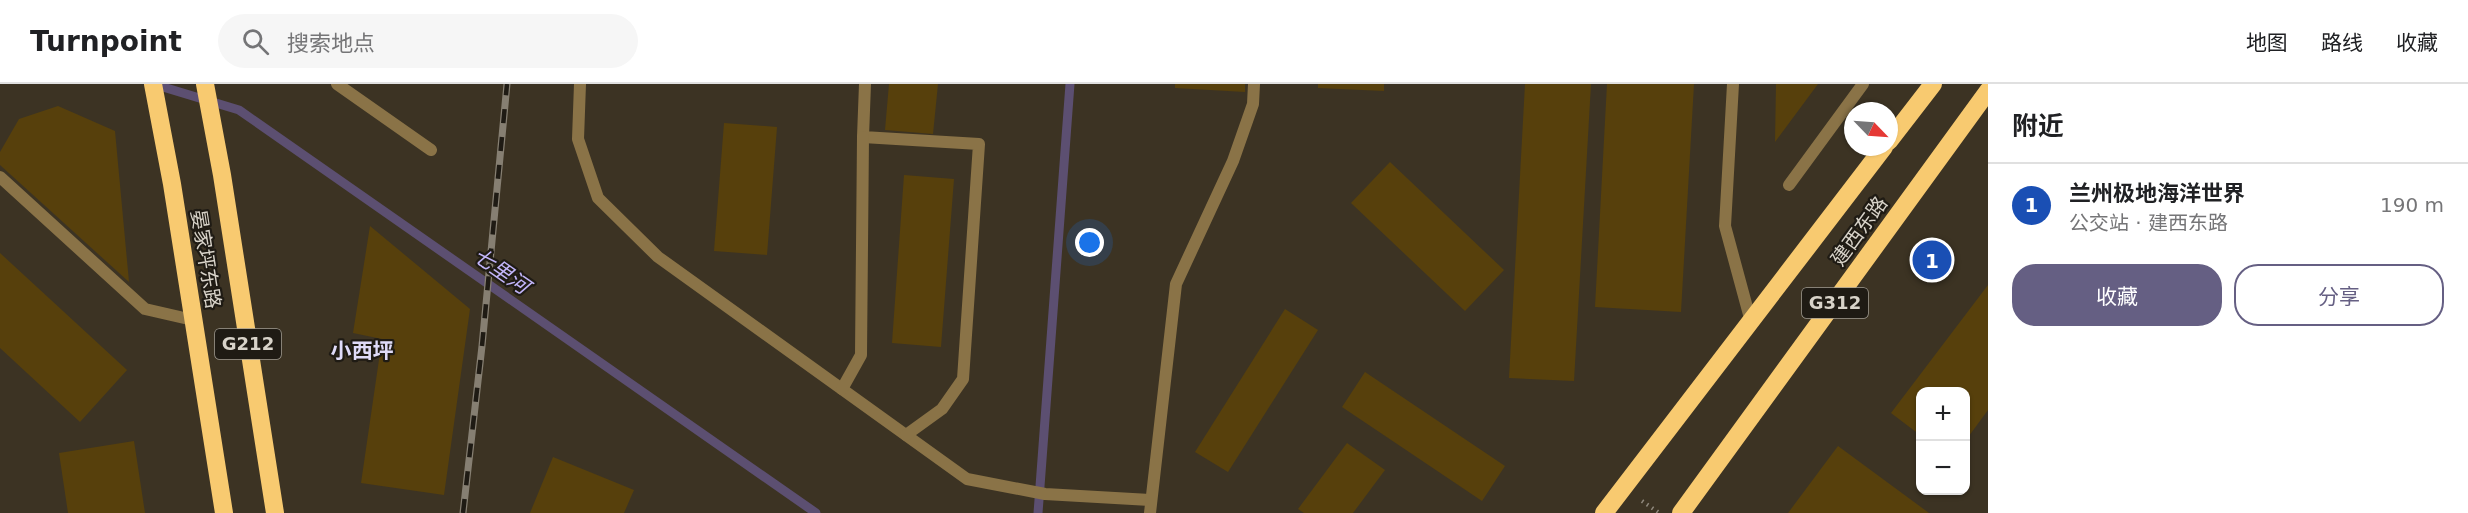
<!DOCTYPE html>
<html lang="zh">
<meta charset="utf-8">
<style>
:root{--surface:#fff;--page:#f6f6f6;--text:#202124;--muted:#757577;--line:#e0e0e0;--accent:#655f83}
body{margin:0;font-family:"DejaVu Sans","Noto Sans SC",sans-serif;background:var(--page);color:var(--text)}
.controls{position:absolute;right:18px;bottom:18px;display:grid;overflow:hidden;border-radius:12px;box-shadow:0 2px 4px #0004}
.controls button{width:54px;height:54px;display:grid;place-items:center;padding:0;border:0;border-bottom:2px solid var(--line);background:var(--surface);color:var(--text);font:30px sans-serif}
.compass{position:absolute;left:1844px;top:18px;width:54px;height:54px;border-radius:50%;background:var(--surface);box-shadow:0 2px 4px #0004;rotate:115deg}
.you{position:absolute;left:1090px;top:159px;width:21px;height:21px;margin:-15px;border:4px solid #fff;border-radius:50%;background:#1a73e8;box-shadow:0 0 0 9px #1a73e833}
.badge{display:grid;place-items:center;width:39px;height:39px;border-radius:50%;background:var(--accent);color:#fff;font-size:20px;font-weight:700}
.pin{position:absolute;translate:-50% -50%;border:3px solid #fff;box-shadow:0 2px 6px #0006}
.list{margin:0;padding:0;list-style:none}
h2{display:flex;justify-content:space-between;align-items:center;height:78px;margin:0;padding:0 24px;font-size:26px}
h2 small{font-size:20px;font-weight:400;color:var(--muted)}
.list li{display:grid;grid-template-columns:39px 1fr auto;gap:18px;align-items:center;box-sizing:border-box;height:84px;padding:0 24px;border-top:2px solid var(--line)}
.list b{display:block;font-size:22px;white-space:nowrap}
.list p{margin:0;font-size:20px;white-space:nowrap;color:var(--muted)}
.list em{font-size:20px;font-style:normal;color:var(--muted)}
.actions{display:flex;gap:12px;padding:18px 24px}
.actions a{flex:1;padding:14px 0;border:2px solid var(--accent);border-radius:24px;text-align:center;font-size:21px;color:var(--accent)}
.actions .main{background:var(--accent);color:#fff}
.icon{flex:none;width:33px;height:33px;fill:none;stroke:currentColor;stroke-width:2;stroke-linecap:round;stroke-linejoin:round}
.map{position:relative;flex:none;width:1988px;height:429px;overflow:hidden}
header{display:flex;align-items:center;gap:36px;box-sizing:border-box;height:84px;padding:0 30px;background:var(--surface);border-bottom:2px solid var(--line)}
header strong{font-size:28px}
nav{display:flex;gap:33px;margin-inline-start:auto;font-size:21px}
.search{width:420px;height:54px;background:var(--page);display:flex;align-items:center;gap:15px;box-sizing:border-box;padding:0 21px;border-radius:33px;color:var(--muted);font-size:22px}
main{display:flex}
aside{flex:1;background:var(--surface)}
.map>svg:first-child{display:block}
</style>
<header>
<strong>Turnpoint</strong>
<div class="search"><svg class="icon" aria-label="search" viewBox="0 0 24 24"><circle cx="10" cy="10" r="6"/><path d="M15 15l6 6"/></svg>搜索地点</div>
<nav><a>地图</a><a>路线</a><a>收藏</a></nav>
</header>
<main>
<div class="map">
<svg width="1988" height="429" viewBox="0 0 1988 429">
<rect width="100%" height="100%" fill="#3c3323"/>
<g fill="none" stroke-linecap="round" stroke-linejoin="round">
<g stroke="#5c4f71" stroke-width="9">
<polyline points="153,0 239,26 816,429"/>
<polyline points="1038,429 1070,0"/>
</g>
</g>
<g fill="#57400c">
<polygon points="889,0 938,0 933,50 885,46"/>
<polygon points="1175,0 1245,0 1245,8 1175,4"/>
<polygon points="1318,0 1384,0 1384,7 1318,4"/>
<polygon points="1525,0 1591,0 1574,297 1509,294"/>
<polygon points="1607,0 1694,0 1681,228 1595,223"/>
<polygon points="1776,0 1818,0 1775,58"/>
<polygon points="58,22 115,47 129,198 0,81 0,68 19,35"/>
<polygon points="724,39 777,43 767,171 714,167"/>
<polygon points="1390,78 1504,186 1465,227 1351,119"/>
<polygon points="904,91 954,95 941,263 892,259"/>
<polygon points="370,142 470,225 444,411 361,399 382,255 353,249"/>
<polygon points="0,169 127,286 80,338 0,264"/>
<polygon points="1988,201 1988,326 1966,356 1966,308 1920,308 1920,351 1891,329"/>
<polygon points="1285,225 1318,246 1228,388 1195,368"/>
<polygon points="1365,288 1505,382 1482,417 1342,323"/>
<polygon points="134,357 145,429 68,429 59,369"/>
<polygon points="1347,359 1385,386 1353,429 1304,429 1298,425"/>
<polygon points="1838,362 1929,429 1788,429"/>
<polygon points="553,373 634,406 624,429 530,429"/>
</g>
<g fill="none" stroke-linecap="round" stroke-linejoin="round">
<polyline stroke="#8f887c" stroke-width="4" stroke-dasharray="1.5 4.5" stroke-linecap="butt" points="1642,417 1658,428"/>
<polyline stroke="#8a7347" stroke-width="12" points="337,0 431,66"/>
<g stroke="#8a7347" stroke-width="12">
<polyline points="580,0 578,55 598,114 658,173 967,395 1045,410 1150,416"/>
<polyline points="865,0 863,53 979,60 963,295 942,325 906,351"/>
<polyline points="1733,0 1725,142 1751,238"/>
<polyline points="0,93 145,225 193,236"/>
<polyline points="1789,101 1863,0"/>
<polyline points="842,305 861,271 863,53"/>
<polyline points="1150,429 1176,200 1233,77 1253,20 1254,0"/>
</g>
<g stroke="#f8ca70" stroke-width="18">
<polyline points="153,0 172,100 224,429"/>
<polyline points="205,0 222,91 275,429"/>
<polyline points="1889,57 1933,0"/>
<polyline points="1604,429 1884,63"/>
<polyline points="1681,429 1988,7"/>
</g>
<defs>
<polyline id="rail" points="463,429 482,262 507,0"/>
</defs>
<use href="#rail" stroke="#867f72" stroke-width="7"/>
<use href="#rail" stroke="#1f1b14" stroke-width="4.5" stroke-dasharray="14" stroke-linecap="butt"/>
</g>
<g text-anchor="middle" stroke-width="4.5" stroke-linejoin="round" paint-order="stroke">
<g fill="#1f1b14" stroke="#a09c93" stroke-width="1.5">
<rect x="1802" y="204" width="66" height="30" rx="4.5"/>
<rect x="215" y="245" width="66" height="30" rx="4.5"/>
</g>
<g font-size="18" font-weight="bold" fill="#d8d3c9">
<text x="1835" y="225">G312</text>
<text x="248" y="266">G212</text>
</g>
<g font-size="20" fill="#d8d3c9" stroke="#1f1b14">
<text transform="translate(1859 147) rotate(-54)" y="7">建西东路</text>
<text transform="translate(206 175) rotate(81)" y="7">晏家坪东路</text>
</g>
<g font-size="21" font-style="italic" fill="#c2b5f9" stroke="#1f1b14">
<text transform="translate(501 187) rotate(35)" y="7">七里河</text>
</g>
<g font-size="21" font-weight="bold" fill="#dfdbf8" stroke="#1f1b14">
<text x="362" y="274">小西坪</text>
</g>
</g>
</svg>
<div class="controls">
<button>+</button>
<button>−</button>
</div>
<svg class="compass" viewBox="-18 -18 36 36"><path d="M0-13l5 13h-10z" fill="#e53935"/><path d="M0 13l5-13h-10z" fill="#757577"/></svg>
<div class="you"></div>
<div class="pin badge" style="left:1932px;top:176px;background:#1a4fb4">1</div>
</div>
<aside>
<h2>附近<small></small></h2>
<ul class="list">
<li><span class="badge" style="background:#1a4fb4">1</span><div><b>兰州极地海洋世界</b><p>公交站 · 建西东路</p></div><em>190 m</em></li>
</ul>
<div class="actions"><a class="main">收藏</a><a>分享</a></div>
</aside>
</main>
